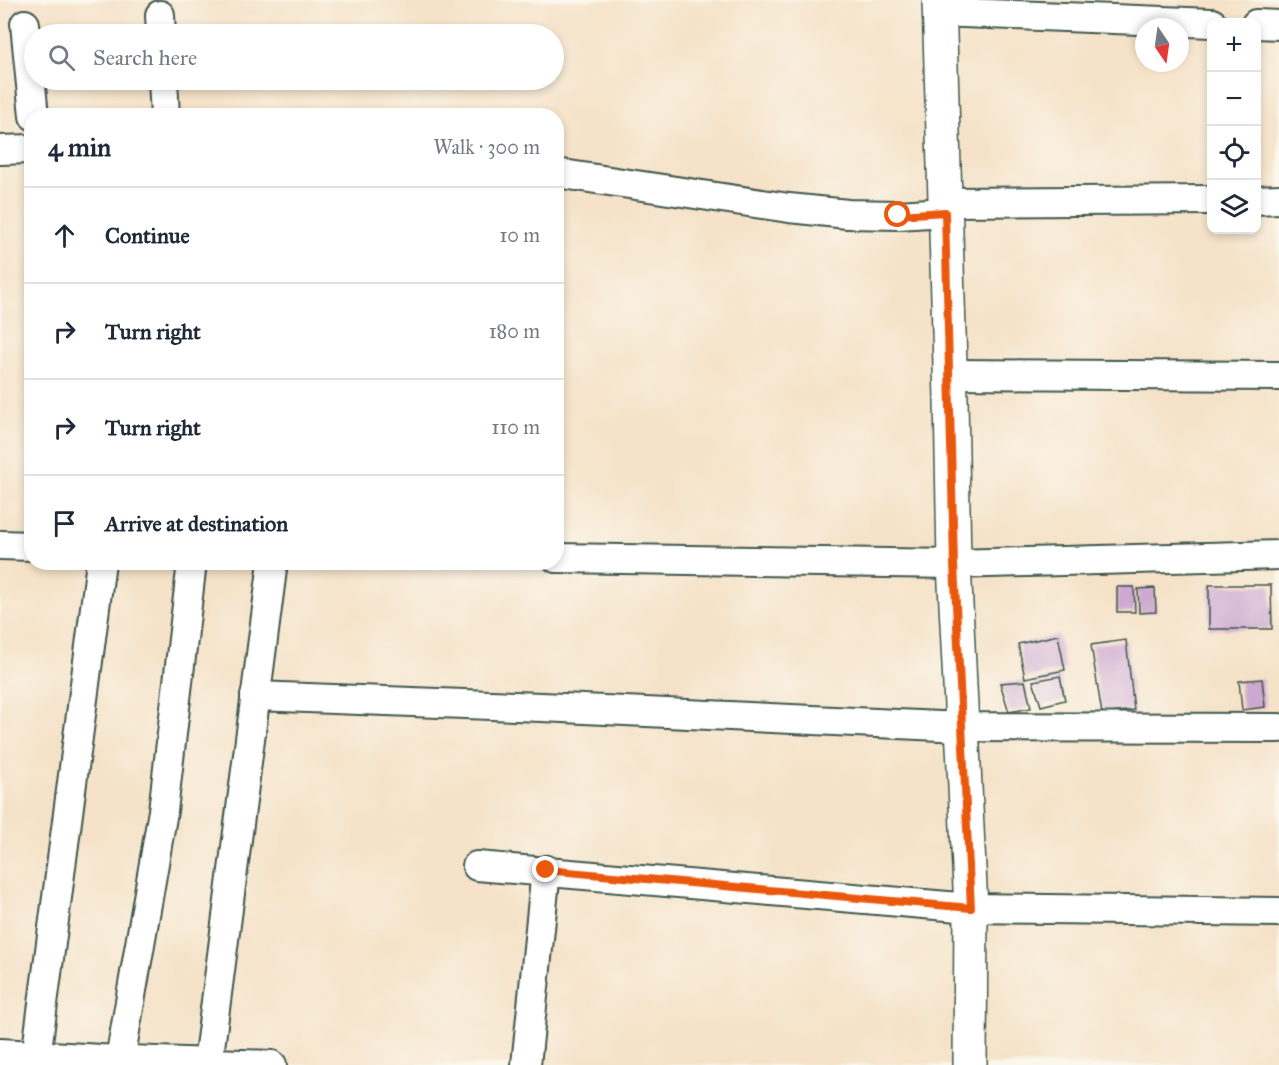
<!DOCTYPE html>
<meta charset="utf-8">
<style>
:root{--surface:#fff;--page:#f6f6f7;--text:#1f2937;--muted:#747a83;--line:#e0e1e3}
body{margin:0;font-family:"IM FELL Great Primer",serif;background:var(--page);color:var(--text)}
.controls{position:absolute;right:18px;top:18px;display:grid;overflow:hidden;border-radius:12px;box-shadow:0 3px 9px #0003}
.controls button{width:54px;height:54px;display:grid;place-items:center;padding:0;border:0;border-bottom:2px solid var(--line);background:var(--surface);color:var(--text);font:30px sans-serif}
.compass{position:absolute;left:1135px;top:18px;width:54px;height:54px;border-radius:50%;background:var(--surface);box-shadow:0 3px 9px #0003;rotate:167deg}
.stop{position:absolute;width:18px;height:18px;margin:-14px;border:4px solid #ea580c;border-radius:50%;background:#fff}
.stop.end{background:#ea580c;border-color:#fff;box-shadow:0 2px 6px #0008}
.list{margin:0;padding:0;list-style:none}
h2{display:flex;justify-content:space-between;align-items:center;height:78px;margin:0;padding:0 24px;font-size:26px}
h2 small{font-size:20px;font-weight:400;color:var(--muted)}
.list li{display:grid;grid-template-columns:39px 1fr auto;gap:18px;align-items:center;box-sizing:border-box;height:96px;padding:0 24px;border-top:2px solid var(--line)}
.list b{display:block;font-size:22px;white-space:nowrap}
.list em{font-size:20px;font-style:normal;color:var(--muted)}
.icon{flex:none;width:33px;height:33px;fill:none;stroke:currentColor;stroke-width:2;stroke-linecap:round;stroke-linejoin:round}
.map{position:relative;flex:none;width:1279px;height:1065px;overflow:hidden}
.search{position:absolute;background:var(--surface);box-shadow:0 3px 9px #0003;left:24px;top:24px;width:540px;height:66px;display:flex;align-items:center;gap:15px;box-sizing:border-box;padding:0 21px;border-radius:33px;color:var(--muted);font-size:22px}
.panel{position:absolute;background:var(--surface);box-shadow:0 3px 9px #0003;left:24px;top:108px;width:540px;height:462px;border-radius:24px}
.map>svg:first-child{display:block}
</style>
<div class="map">
<svg width="1279" height="1065" viewBox="0 0 1279 1065">
<rect width="100%" height="100%" fill="#fbf7ec"/>
<filter id="ink" filterUnits="userSpaceOnUse"><feTurbulence type="fractalNoise" baseFrequency=".0167" numOctaves="2"/><feDisplacementMap in="SourceGraphic" scale="12" xChannelSelector="R" yChannelSelector="G"/><feConvolveMatrix kernelMatrix="1 2 1 2 8 2 1 2 1" color-interpolation-filters="sRGB"/></filter>
<filter id="wash" filterUnits="userSpaceOnUse"><feTurbulence type="fractalNoise" baseFrequency=".008" numOctaves="4" result="noise"/><feDisplacementMap in="SourceGraphic" scale="24" xChannelSelector="R" yChannelSelector="G"/><feGaussianBlur stdDeviation="1.35" result="paint"/><feColorMatrix in="noise" values="0 0 0 0 0 0 0 0 0 0 0 0 0 0 0 0 0 1.4 0 .05"/><feComposite in="paint" operator="in"/></filter>
<g filter="url(#wash)">
<rect width="100%" height="100%" fill="#f5e2c8"/>
<g id="blocks">
<g fill="#cda8d0">
<polygon points="1209,585 1271,585 1272,629 1209,629"/>
<polygon points="1117,587 1134,587 1135,612 1117,612"/>
<polygon points="1155,588 1156,612 1139,613 1138,589"/>
<polygon points="1058,635 1065,670 1025,678 1018,644"/>
<polygon points="1126,640 1134,710 1102,714 1091,645"/>
<polygon points="1060,676 1065,700 1041,706 1033,681"/>
<polygon points="1262,679 1265,707 1242,710 1239,681"/>
<polygon points="1025,681 1031,708 1009,712 1000,683"/>
</g>
</g>
</g>
<g filter="url(#ink)">
<use href="#blocks" fill-opacity="0" stroke="#3f564a" stroke-width="1.5"/>
<g fill="none" stroke-linecap="round" stroke-linejoin="round">
<defs>
<g id="minor">
<polyline points="938,12 1212,23"/>
<polyline points="160,15 161,34"/>
<polyline points="25,24 34,116"/>
<polyline points="1256,24 1279,25"/>
<polyline points="163,80 165,116"/>
<polyline points="0,150 32,149"/>
<polyline points="556,173 789,208 848,214 898,215 945,212"/>
<polyline points="1256,200 1279,199"/>
<polyline points="944,202 1212,200"/>
<polyline points="951,374 1279,376"/>
<polyline points="0,545 32,546"/>
<polyline points="556,558 954,564 1279,555"/>
<polyline points="255,696 542,707 961,727 1279,728"/>
<polyline points="477,866 971,908 1279,912"/>
<polyline points="0,1053 101,1059 272,1065"/>
<polyline points="120,1060 163,811 192,562"/>
<polyline points="208,1063 273,562"/>
<polyline points="35,1065 101,562"/>
<polyline points="526,1065 546,870"/>
</g>
<polyline id="tertiary" points="939,0 951,398 954,564 971,908 970,1065"/>
</defs>
<use href="#minor" stroke="#3f564a" stroke-width="32"/>
<use href="#tertiary" stroke="#3f564a" stroke-width="36"/>
<use href="#minor" stroke="#fff" stroke-width="28"/>
<use href="#tertiary" stroke="#fff" stroke-width="33"/>
</g>
</g>
<g fill="none" stroke-linecap="round" stroke-linejoin="round" filter="url(#ink)">
<polyline stroke="#ea580c" stroke-width="8" points="546,870 971,908 954,564 945,212 898,215"/>
</g>
</svg>
<div class="controls">
<button>+</button>
<button>−</button>
<button><svg class="icon" aria-label="locate" viewBox="0 0 24 24"><circle cx="12" cy="12" r="6"/><path d="M12 2v4M12 18v4M2 12h4M18 12h4"/></svg></button>
<button><svg class="icon" aria-label="layers" viewBox="0 0 24 24"><path d="M12 4l9 5-9 5-9-5zM3 14l9 5 9-5"/></svg></button>
</div>
<svg class="compass" viewBox="-18 -18 36 36"><path d="M0-13l5 13h-10z" fill="#e53935"/><path d="M0 13l5-13h-10z" fill="#747a83"/></svg>
<div class="stop" style="left:898px;top:215px"></div>
<div class="stop end" style="left:546px;top:870px"></div>
<div class="search"><svg class="icon" aria-label="search" viewBox="0 0 24 24"><circle cx="10" cy="10" r="6"/><path d="M15 15l6 6"/></svg>Search here</div>
<section class="panel">
<h2>4 min<small>Walk · 300 m</small></h2>
<ul class="list">
<li><svg class="icon" aria-label="ahead" viewBox="0 0 24 24"><path d="M12 20V5M6 11l6-6 6 6"/></svg><div><b>Continue</b></div><em>10 m</em></li>
<li><svg class="icon" aria-label="right" viewBox="0 0 24 24"><path d="M7 20v-9h11M14 6l5 5-5 5"/></svg><div><b>Turn right</b></div><em>180 m</em></li>
<li><svg class="icon" aria-label="right" viewBox="0 0 24 24"><path d="M7 20v-9h11M14 6l5 5-5 5"/></svg><div><b>Turn right</b></div><em>110 m</em></li>
<li><svg class="icon" aria-label="arrive" viewBox="0 0 24 24"><path d="M6 21V4h12l-3 4 3 4H6"/></svg><div><b>Arrive at destination</b></div></li>
</ul>
</section>
</div>
